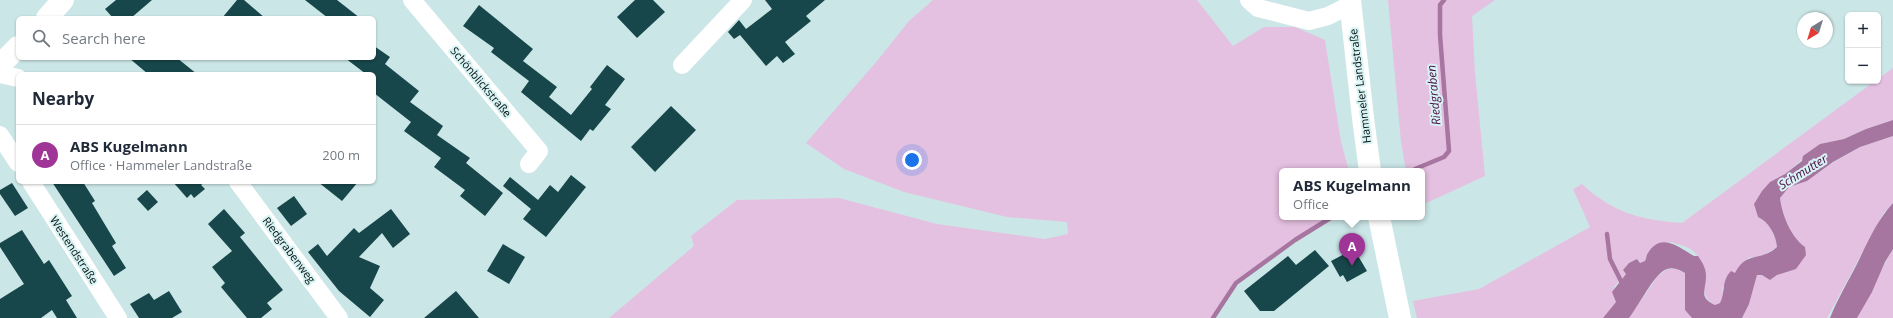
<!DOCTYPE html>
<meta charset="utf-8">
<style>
:root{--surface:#fff;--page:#f2f2f3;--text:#1f2937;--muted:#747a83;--line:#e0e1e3;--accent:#9e3597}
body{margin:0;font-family:"Open Sans",sans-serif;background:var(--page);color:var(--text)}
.controls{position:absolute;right:12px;top:12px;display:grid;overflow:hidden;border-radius:6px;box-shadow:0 1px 3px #0004}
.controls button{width:36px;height:36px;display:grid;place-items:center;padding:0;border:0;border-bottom:1px solid var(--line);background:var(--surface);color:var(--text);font:20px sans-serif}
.compass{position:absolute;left:1797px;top:12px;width:36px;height:36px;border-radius:50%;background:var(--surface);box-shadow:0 1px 3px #0004;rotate:218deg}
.you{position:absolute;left:912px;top:160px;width:14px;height:14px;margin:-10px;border:3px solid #fff;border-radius:50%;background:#1a73e8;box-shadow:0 0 0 6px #1a73e833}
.badge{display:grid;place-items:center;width:26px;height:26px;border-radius:50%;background:var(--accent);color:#fff;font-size:13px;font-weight:700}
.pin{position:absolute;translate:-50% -33px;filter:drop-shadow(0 1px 2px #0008)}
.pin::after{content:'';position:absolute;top:21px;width:14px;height:12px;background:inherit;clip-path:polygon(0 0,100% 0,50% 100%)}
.popup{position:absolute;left:1279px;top:168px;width:146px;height:52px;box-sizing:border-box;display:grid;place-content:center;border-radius:6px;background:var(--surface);filter:drop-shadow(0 1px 3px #0005);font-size:13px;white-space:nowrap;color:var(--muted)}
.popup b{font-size:15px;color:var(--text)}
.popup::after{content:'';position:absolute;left:50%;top:100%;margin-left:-8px;border:8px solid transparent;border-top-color:var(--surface)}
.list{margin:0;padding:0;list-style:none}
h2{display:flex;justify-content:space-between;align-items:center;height:52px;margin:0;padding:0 16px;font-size:17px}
h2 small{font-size:13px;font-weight:400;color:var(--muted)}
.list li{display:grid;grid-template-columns:26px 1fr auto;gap:12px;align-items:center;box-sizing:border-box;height:60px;padding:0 16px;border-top:1px solid var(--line)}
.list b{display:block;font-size:15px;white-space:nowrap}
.list p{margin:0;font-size:13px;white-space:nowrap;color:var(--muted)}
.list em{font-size:13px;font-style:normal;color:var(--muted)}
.icon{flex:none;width:22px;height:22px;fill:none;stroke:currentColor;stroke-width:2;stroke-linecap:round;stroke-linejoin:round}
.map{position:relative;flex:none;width:1893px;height:318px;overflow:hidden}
.search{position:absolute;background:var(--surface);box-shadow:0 1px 3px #0004;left:16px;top:16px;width:360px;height:44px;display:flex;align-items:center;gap:10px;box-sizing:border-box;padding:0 14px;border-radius:6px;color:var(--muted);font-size:15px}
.panel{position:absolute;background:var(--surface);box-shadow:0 1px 3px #0004;left:16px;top:72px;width:360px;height:112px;border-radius:6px}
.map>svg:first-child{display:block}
</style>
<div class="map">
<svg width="1893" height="318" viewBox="0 0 1893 318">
<rect width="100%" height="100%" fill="#cbe6e7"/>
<g fill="#e5c1e1">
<polygon points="933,0 1197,0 1233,46 1264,27 1295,27 1325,40 1341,142 1349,171 1282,171 1282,217 1332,217 1295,240 1236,283 1213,318 609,318 694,246 691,236 737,200 839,198 937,224 1045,239 1068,234 1067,222 1007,217 904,192 844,169 806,143 877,61 909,21"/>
<polygon points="1388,0 1495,0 1472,16 1475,73 1485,176 1422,205 1422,171 1406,171 1401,142"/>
<path d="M1893,68v52l-27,9 -22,10 -24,5 -35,30 -15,8 -8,9 -8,13 4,13c11,5 18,18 19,30l-16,10h-12l-27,31 2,8 -4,7 -5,2c-21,-10 -5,-41 -23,-55 -6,-4 -15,-6 -21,-8l-26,19 -4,2 -4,-4 -8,4 -6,7 3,4 -12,13 2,15 -13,16h-186l-4,-17 66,-12 111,-62 -17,-38 9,-5c31,29 59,36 100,39l193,-142h3v-2z"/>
<path d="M1893,136v67l-10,11 -56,104h-85l7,-14 8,-29h5l8,5 7,-5 19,-6 9,-22c-14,-10 -23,-32 -25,-49l9,-11 18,-6 27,-19 26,-15z"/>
<path d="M1893,249v69h-36c13,-23 23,-47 36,-69z"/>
<polygon points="1667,269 1677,269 1685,273 1685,310 1692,318 1629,318 1657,277"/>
</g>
<g fill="#a675a0">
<path d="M1893,120v16l-33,11 -27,15 -26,19 -18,6 -9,11c2,17 11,39 25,49l1,8 -10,14 -19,6 -7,5 -8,-5h-5l-8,29 -7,14h-50l-7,-8v-37c-5,-3 -11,-6 -18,-4 -13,4 -28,37 -38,49h-26l13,-16 -4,-10 14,-18 -3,-4 6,-7 8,-4 3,4 5,-2c2,-3 1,-6 3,-8 13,-22 32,-5 46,3h4c4,6 8,12 8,20 0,15 -8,21 9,29l5,-2c6,-11 1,-22 11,-32l4,2c12,-23 24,-10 42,-26 -1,-12 -8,-25 -19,-30l-4,-13 8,-13 8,-9 15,-8 17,-13 1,-5 17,-12 24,-5 22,-10z"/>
<path d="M1893,203v46l-8,13 -13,30 -15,26h-27c8,-20 19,-38 29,-58 10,-21 18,-39 34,-57z"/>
</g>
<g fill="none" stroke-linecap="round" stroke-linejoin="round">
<g stroke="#a675a0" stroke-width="4.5">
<polyline points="1415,169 1444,157 1449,151 1440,35 1440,5 1444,0"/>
<polyline points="1607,234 1610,259 1623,285"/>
<polyline points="1213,318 1236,283 1295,240 1332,217"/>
</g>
</g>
<g fill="#17474a">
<polygon points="116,0 152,0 131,18 113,18 105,9"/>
<polygon points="237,0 244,0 265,18 222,18"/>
<polygon points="305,0 337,0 360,18 328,18"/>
<polygon points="635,0 653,0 665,12 637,38 617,17"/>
<polygon points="765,0 825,0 806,16 811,21 785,42 795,54 783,63 777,56 766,66 740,35 734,39 728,32 739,20 746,29 772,9"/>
<polygon points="479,5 533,49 523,61 557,87 549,97 571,115 592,89 590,87 607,65 625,79 605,105 611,109 593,131 590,129 581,141 521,92 529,81 491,52 494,48 463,26"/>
<polygon points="374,46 390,57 385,64 419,91 410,102 443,126 437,135 470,158 466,163 503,193 485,216 460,196 465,190 434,167 441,158 404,131 411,122 374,93 374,74 366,74 345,58 374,58"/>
<polygon points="129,58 177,58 197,74 148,74"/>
<polygon points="671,106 696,130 655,172 631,147"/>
<polygon points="571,175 586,187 546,237 523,219 531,209 503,186 510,177 538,200 550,185 558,192"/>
<polygon points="52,182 83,182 95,201 92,203 116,243 112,246 126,268 114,276"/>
<polygon points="173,182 205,182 201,185 205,189 194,198 191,194 187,198"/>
<polygon points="318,182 358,182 342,201"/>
<polygon points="12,183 28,208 15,216 0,194 0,190"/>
<polygon points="147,190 158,202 148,211 137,199"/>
<polygon points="294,196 307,214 291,226 277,208"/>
<polygon points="224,209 245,233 240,237 283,290 267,303 272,309 261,318 247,318 221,287 225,283 212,267 232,251 208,224"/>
<polygon points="391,209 410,234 393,248 382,233 359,257 380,266 370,288 384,300 370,317 339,291 308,252 318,244 327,256 354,228 359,233"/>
<polygon points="22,230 44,264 49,260 72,296 66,300 77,318 57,318 52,310 41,318 0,318 0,299 24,284 0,247 0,243"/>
<polygon points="503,244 525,257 509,284 487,271"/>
<polygon points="1354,249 1367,271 1347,282 1343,275 1340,277 1331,261"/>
<polygon points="1315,250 1329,266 1274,311 1260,311 1244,291 1288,256 1296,265"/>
<polygon points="169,291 182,312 172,318 139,318 130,304 149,293 154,300"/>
<polygon points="456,291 479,318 424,318"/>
</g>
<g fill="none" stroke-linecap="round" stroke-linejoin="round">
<g stroke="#fff" stroke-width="18">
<polyline points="412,0 539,151 529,164"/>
<polyline points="1249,0 1258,8 1309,21 1328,16 1350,5"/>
<polyline points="682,65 743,0"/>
<polyline points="0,74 18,78"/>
<polyline points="0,135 18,163"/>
<polyline points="31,182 118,318"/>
<polyline points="238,182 339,318"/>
</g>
<g stroke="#fff" stroke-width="22">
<polyline points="47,18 63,0"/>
<polyline points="0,65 18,47"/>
</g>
<g stroke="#fff" stroke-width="22">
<polyline points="1350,0 1363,118 1370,171"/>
<polyline points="1379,217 1400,318"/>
</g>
</g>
<g text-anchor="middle" stroke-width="4" stroke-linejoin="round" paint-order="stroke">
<g font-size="11" fill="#071010" stroke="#d8f3f4">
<text transform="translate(481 82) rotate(50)" y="4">Schönblickstraße</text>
<text transform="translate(1360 86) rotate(-97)" y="4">Hammeler Landstraße</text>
<text transform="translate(74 250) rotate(57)" y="4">Westendstraße</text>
<text transform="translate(289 250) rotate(53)" y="4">Riedgrabenweg</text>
</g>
<g font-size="12" font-style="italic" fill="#490b45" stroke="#d8f3f4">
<text transform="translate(1434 95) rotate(-95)" y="4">Riedgraben</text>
<text transform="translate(1803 172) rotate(-32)" y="4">Schmutter</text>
</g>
</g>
</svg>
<div class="controls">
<button>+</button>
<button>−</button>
</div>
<svg class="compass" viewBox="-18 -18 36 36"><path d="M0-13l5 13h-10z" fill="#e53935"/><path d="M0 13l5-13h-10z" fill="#747a83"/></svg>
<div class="you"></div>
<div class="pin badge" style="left:1352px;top:266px">A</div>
<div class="popup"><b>ABS Kugelmann</b>Office</div>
<div class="search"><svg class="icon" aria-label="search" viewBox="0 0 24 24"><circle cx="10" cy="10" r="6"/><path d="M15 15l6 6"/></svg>Search here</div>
<section class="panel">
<h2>Nearby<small></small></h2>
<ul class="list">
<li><span class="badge">A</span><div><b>ABS Kugelmann</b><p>Office · Hammeler Landstraße</p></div><em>200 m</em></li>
</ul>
</section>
</div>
